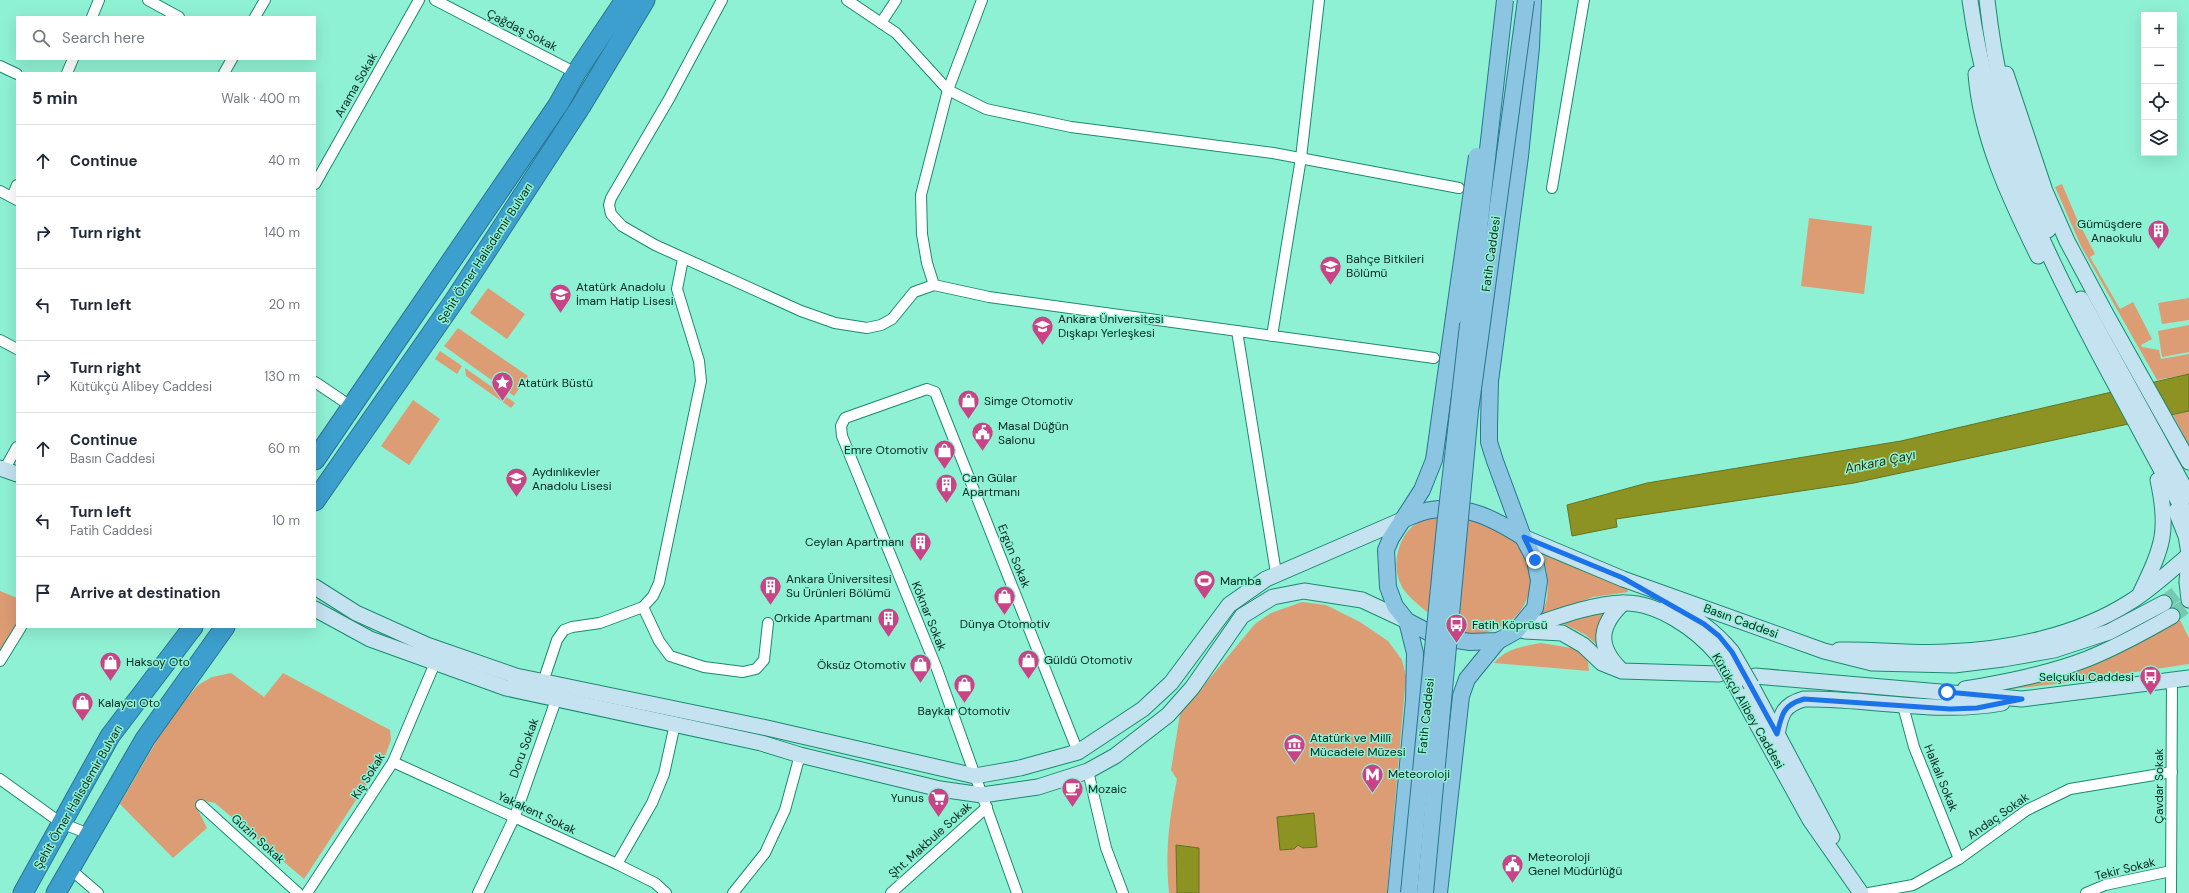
<!DOCTYPE html>
<meta charset="utf-8">
<style>
:root{--surface:#fff;--page:#f2f2f3;--text:#1f2937;--muted:#747a83;--line:#e0e1e3}
body{margin:0;font-family:"DM Sans",sans-serif;background:var(--page);color:var(--text)}
.controls{position:absolute;right:12px;top:12px;display:grid;overflow:hidden;border-radius:0px;box-shadow:0 4px 16px #0002}
.controls button{width:36px;height:36px;display:grid;place-items:center;padding:0;border:0;border-bottom:1px solid var(--line);background:var(--surface);color:var(--text);font:20px sans-serif}
.stop{position:absolute;width:12px;height:12px;margin:-9px;border:3px solid #1a73e8;border-radius:50%;background:#fff}
.stop.end{background:#1a73e8;border-color:#fff;box-shadow:0 1px 4px #0008}
.list{margin:0;padding:0;list-style:none}
h2{display:flex;justify-content:space-between;align-items:center;height:52px;margin:0;padding:0 16px;font-size:17px}
h2 small{font-size:13px;font-weight:400;color:var(--muted)}
.list li{display:grid;grid-template-columns:26px 1fr auto;gap:12px;align-items:center;box-sizing:border-box;height:72px;padding:0 16px;border-top:1px solid var(--line)}
.list b{display:block;font-size:15px;white-space:nowrap}
.list p{margin:0;font-size:13px;white-space:nowrap;color:var(--muted)}
.list em{font-size:13px;font-style:normal;color:var(--muted)}
.icon{flex:none;width:22px;height:22px;fill:none;stroke:currentColor;stroke-width:2;stroke-linecap:round;stroke-linejoin:round}
.map{position:relative;flex:none;width:2189px;height:893px;overflow:hidden}
.search{position:absolute;background:var(--surface);box-shadow:0 4px 16px #0002;left:16px;top:16px;width:300px;height:44px;display:flex;align-items:center;gap:10px;box-sizing:border-box;padding:0 14px;border-radius:0px;color:var(--muted);font-size:15px}
.panel{position:absolute;background:var(--surface);box-shadow:0 4px 16px #0002;left:16px;top:72px;width:300px;height:556px;border-radius:0px}
.map>svg:first-child{display:block}
</style>
<div class="map">
<svg width="2189" height="893" viewBox="0 0 2189 893">
<rect width="100%" height="100%" fill="#8ff1d4"/>
<g fill="#dc9c74">
<polygon points="2062,184 2076,217 2095,254 2090,257 2120,309 2133,302 2152,339 2141,345 2142,347 2159,350 2161,359 2189,354 2189,374 2157,380 2081,246 2055,187"/>
<polygon points="1809,218 1872,226 1864,294 1801,286"/>
<polygon points="488,288 525,314 507,339 470,313"/>
<polygon points="2189,298 2189,320 2162,324 2158,303"/>
<polygon points="2189,325 2189,352 2162,357 2158,331"/>
<polygon points="458,328 528,376 514,396 444,346"/>
<polygon points="440,351 462,366 457,374 435,359"/>
<polygon points="465,368 515,403 511,408 466,376"/>
<polygon points="413,400 440,419 409,465 381,446"/>
<polygon points="2189,411 2189,445 2173,415"/>
<path d="M1437,517c26,1 61,6 80,25 26,26 14,74 -19,86 -5,2 -12,5 -17,6 -7,1 -18,0 -24,-3 -15,-7 -49,-31 -56,-46 -10,-20 -3,-50 16,-62 5,-4 14,-4 20,-6z"/>
<polygon points="1544,555 1627,588 1628,592 1593,597 1541,617 1547,599 1548,581"/>
<polygon points="0,591 17,598 17,624 0,650"/>
<path d="M1302,602l24,3 34,17 28,19 14,19 4,16 -19,217h-218c-4,-42 0,-73 8,-114l-6,-9 9,-56 75,-90 16,-11z"/>
<polygon points="1606,609 1597,630 1598,646 1586,635 1560,622"/>
<path d="M2180,620l9,18v26l-133,20 -54,6c60,-20 125,-35 178,-70z"/>
<path d="M1541,643l37,6 10,13 1,9 -95,-8c11,-14 30,-17 47,-20z"/>
<polygon points="231,673 264,697 283,673 390,730 391,740 385,756 304,879 215,803 205,801 197,808 207,828 173,858 120,804 168,721 198,685 212,677"/>
</g>
<g fill="#8d9322" stroke="#647321">
<polygon points="2189,374 2189,411 1854,483 1616,519 1617,527 1572,536 1567,505 1647,483 1901,441"/>
<polygon points="1314,813 1317,847 1303,848 1298,845 1294,849 1280,850 1277,817"/>
<polygon points="1176,845 1199,848 1199,893 1177,893"/>
</g>
<g fill="none" stroke-linecap="round" stroke-linejoin="round">
<g stroke="#74c9b0" stroke-width="15" stroke-dasharray="15 8" stroke-linecap="butt">
<polyline points="2164,603 2189,584"/>
<polyline points="2172,616 2189,604"/>
</g>
<defs>
<g id="street">
<polyline points="148,0 179,17"/>
<polyline points="435,0 576,73"/>
<polyline points="722,0 669,99 611,198 609,205 611,214 622,226 655,245 801,311 835,323 867,328 881,325 892,319 914,292 934,285"/>
<polyline points="847,0 896,33 948,90 986,109 1071,127 1273,153 1459,188"/>
<polyline points="982,0 948,90 921,195 922,234 927,263 934,285 989,297 1434,358"/>
<polyline points="92,17 99,0"/>
<polyline points="255,17 265,0"/>
<polyline points="881,23 896,0"/>
<polyline points="0,66 17,74"/>
<polyline points="67,73 73,59"/>
<polyline points="224,73 232,59"/>
<polyline points="315,184 419,0"/>
<polyline points="1552,188 1584,0"/>
<polyline points="0,191 17,200"/>
<polyline points="12,197 17,185"/>
<polyline points="1237,331 1276,573"/>
<polyline points="1272,336 1301,158 1319,0"/>
<polyline points="0,340 17,349"/>
<polyline points="315,382 352,407"/>
<polyline points="4,470 17,447"/>
<polyline points="643,607 659,641 670,656 704,667 743,672 756,669 764,660 768,623"/>
<polyline points="0,661 21,627"/>
<polyline points="543,682 557,640 564,630 572,627 600,623 643,607 653,596 659,583 701,381 699,361 677,289 683,259"/>
<polyline points="1903,706 1914,747 1959,859"/>
<polyline points="393,762 617,864 655,883 666,893"/>
<polyline points="1088,771 1106,848 1123,893"/>
<polyline points="0,779 61,823 89,834"/>
<polyline points="201,805 298,893"/>
<polyline points="617,864 652,803 664,774 675,724"/>
<polyline points="69,868 98,893"/>
<polyline points="307,893 393,762 435,663"/>
<polyline points="478,893 515,816 556,700"/>
<polyline points="733,893 765,853 785,810 800,755"/>
<polyline points="891,893 987,807"/>
<polyline points="1017,893 937,669 842,436 841,426 845,418 927,389 935,392 1078,752"/>
<polyline points="1869,893 1913,885 1959,859 2027,810 2070,789 2172,772"/>
<polyline points="2086,893 2105,885 2171,871"/>
<polyline points="2171,893 2172,679"/>
</g>
<g id="secondary">
<path d="M1970,0c19,141 77,258 144,382 25,46 49,92 75,138"/>
<path d="M1987,0c9,80 28,157 61,230"/>
<path d="M1976,74c5,64 34,125 62,182"/>
<polyline points="2006,74 2045,191 2067,241 2106,314 2189,462"/>
<polyline points="2081,299 2189,496"/>
<polyline points="0,468 17,474"/>
<polyline points="2176,511 2186,536 2189,553"/>
<polyline points="1523,537 1623,579 1824,651 1872,663 1954,665 2003,659 2054,650 2109,632 2164,603"/>
<polyline points="2189,556 2187,582 2189,600"/>
<polyline points="315,587 356,613 427,645 516,676 767,728 975,776 1020,768 1078,752 1143,709 1171,683 1229,605 1266,579 1402,520"/>
<path d="M2141,592c22,-46 28,-61 17,-112"/>
<path d="M1668,603c25,13 46,27 64,49"/>
<polyline points="315,609 370,639 506,688 761,743 800,755 940,789 982,795 1038,787 1088,771 1115,756 1168,715 1192,688 1242,616 1273,597 1304,591 1362,600 1407,621"/>
<path d="M1516,631c35,-11 69,-26 106,-28 35,-2 75,27 96,52"/>
<polyline points="1525,631 1562,633 1583,645 1602,663 1622,671 1719,674"/>
<path d="M1839,650c36,-1 71,4 107,2 61,-2 131,-16 184,-50 21,-13 40,-31 59,-47"/>
<path d="M1620,669c-24,-24 -20,-44 3,-66"/>
<polyline points="1755,676 2022,699 2189,678"/>
<polyline points="1735,684 1810,820 1861,893"/>
<polyline points="1751,685 1832,837"/>
<path d="M1965,689c41,-7 83,-15 122,-30 30,-12 57,-27 85,-43"/>
<path d="M1777,734c4,-20 6,-29 27,-35 67,-1 132,16 198,4"/>
</g>
<g id="primary">
<polyline points="1454,317 1434,460 1422,490 1391,538 1386,550 1388,587 1395,606 1407,621 1428,632 1444,638 1470,642 1498,641 1516,631 1535,608 1539,581 1535,560 1523,537 1495,461 1489,442 1489,427 1490,381 1520,156 1531,47 1533,0"/>
<path d="M1402,520c10,-4 20,-9 29,-10 36,-6 63,9 92,27"/>
<polyline points="1396,893 1414,700 1415,653 1407,621"/>
<polyline points="1439,893 1461,696 1467,679 1498,641"/>
</g>
<g id="highway">
<polyline points="315,460 558,105 576,73 625,0"/>
<polyline points="315,501 454,301 581,106 645,0"/>
<polyline points="23,893 110,736 193,627"/>
<polyline points="56,893 145,739 225,627"/>
</g>
</defs>
<use href="#street" stroke="#1a8a71" stroke-width="12"/>
<use href="#secondary" stroke="#1a8a71" stroke-width="17"/>
<use href="#primary" stroke="#2a7590" stroke-width="18"/>
<use href="#highway" stroke="#2a7590" stroke-width="21"/>
<use href="#street" stroke="#fff" stroke-width="10"/>
<use href="#secondary" stroke="#c5e2f0" stroke-width="15"/>
<use href="#primary" stroke="#8bc5e1" stroke-width="16"/>
<use href="#highway" stroke="#3d9fcd" stroke-width="19"/>
<defs>
<g id="secondary-bridge">
<polyline points="1732,652 1751,685"/>
<polyline points="1718,655 1735,684"/>
</g>
<g id="primary-bridge">
<polyline points="1454,317 1477,156"/>
<polyline points="1409,893 1445,527 1505,0"/>
<polyline points="1425,893 1470,411 1526,0"/>
</g>
</defs>
<use href="#secondary-bridge" stroke="#1a8a71" stroke-width="17" stroke-linecap="butt"/>
<use href="#primary-bridge" stroke="#2a7590" stroke-width="18" stroke-linecap="butt"/>
<use href="#secondary-bridge" stroke="#c5e2f0" stroke-width="15"/>
<use href="#primary-bridge" stroke="#8bc5e1" stroke-width="16"/>
</g>
<g fill="none" stroke-linecap="round" stroke-linejoin="round">
<path stroke="#1a73e8" stroke-width="5" d="M1535,560l-11,-23 99,41 81,46 15,12 13,16 45,82c5,-20 6,-29 27,-35l146,10 27,-1 45,-9 -75,-7"/>
</g>
<defs>
<symbol id="building-pin" viewBox="-11 -11 22 30"><path d="M0 17L-7.5 6A9.5 9.5 0 1 1 7.5 6Z" fill="#c94487" stroke="#8ff1d4"/><path d="M-4-6H4V6H1V3H-1V6H-4ZM-2.5-4.3h1.7v1.8h-1.7ZM.8-4.3h1.7v1.8H.8ZM-2.5-1h1.7V.8h-1.7ZM.8-1h1.7V.8H.8Z" fill="#fff"/></symbol>
<symbol id="university-pin" viewBox="-11 -11 22 30"><path d="M0 17L-7.5 6A9.5 9.5 0 1 1 7.5 6Z" fill="#c94487" stroke="#8ff1d4"/><path d="M0-5L7-2L0 1L-7-2ZM-4 1L0 2.5L4 1V4Q0 6-4 4Z" fill="#fff"/></symbol>
<symbol id="school-pin" viewBox="-11 -11 22 30"><path d="M0 17L-7.5 6A9.5 9.5 0 1 1 7.5 6Z" fill="#c94487" stroke="#8ff1d4"/><path d="M0-5L7-2L0 1L-7-2ZM-4 1L0 2.5L4 1V4Q0 6-4 4Z" fill="#fff"/></symbol>
<symbol id="sight-pin" viewBox="-11 -11 22 30"><path d="M0 17L-7.5 6A9.5 9.5 0 1 1 7.5 6Z" fill="#c94487" stroke="#8ff1d4"/><path d="M0-6L1.8-2.2L6-1.7L2.9 1.2L3.7 5.4L0 3.3L-3.7 5.4L-2.9 1.2L-6-1.7L-1.8-2.2Z" fill="#fff"/></symbol>
<symbol id="shop-pin" viewBox="-11 -11 22 30"><path d="M0 17L-7.5 6A9.5 9.5 0 1 1 7.5 6Z" fill="#c94487" stroke="#8ff1d4"/><path d="M-5-2.5h2.3a2.7 3.5 0 0 1 5.4 0H5L5.5 6h-11ZM-1.5-2.5h3a1.5 2.3 0 0 0-3 0Z" fill="#fff"/></symbol>
<symbol id="civic-pin" viewBox="-11 -11 22 30"><path d="M0 17L-7.5 6A9.5 9.5 0 1 1 7.5 6Z" fill="#c94487" stroke="#8ff1d4"/><path d="M-.6-6.5H3V-4.5H.6V-3L4-1V1h2V6H-6V1h2V-1L-.6-3ZM-1.2 2.5V6h2.4V2.5Z" fill="#fff"/></symbol>
<symbol id="stadium-pin" viewBox="-11 -11 22 30"><path d="M0 17L-7.5 6A9.5 9.5 0 1 1 7.5 6Z" fill="#c94487" stroke="#8ff1d4"/><path d="M0-5a6.5 5 0 1 0 0 10a6.5 5 0 1 0 0-10ZM-3.5-1.8h7v3.6h-7Z" fill="#fff"/></symbol>
<symbol id="bus-pin" viewBox="-11 -11 22 30"><path d="M0 17L-7.5 6A9.5 9.5 0 1 1 7.5 6Z" fill="#c94487" stroke="#8ff1d4"/><path d="M-5-6H5V4H4V6H2V4H-2V6H-4V4H-5ZM-3.5-4V0h7V-4ZM-3.5 1.2v1.5H-2V1.2ZM2 1.2v1.5H3.5V1.2Z" fill="#fff"/></symbol>
<symbol id="museum-pin" viewBox="-11 -11 22 30"><path d="M0 17L-7.5 6A9.5 9.5 0 1 1 7.5 6Z" fill="#c94487" stroke="#8ff1d4"/><path d="M0-6L6-3V-2H-6V-3ZM-5-1h2V3h-2ZM-1-1h2V3h-2ZM3-1h2V3H3ZM-6 4H6V6H-6Z" fill="#fff"/></symbol>
<symbol id="metro-pin" viewBox="-11 -11 22 30"><path d="M0 17L-7.5 6A9.5 9.5 0 1 1 7.5 6Z" fill="#c94487" stroke="#8ff1d4"/><path d="M-5.5 5V-5H-3L0 0L3-5H5.5V5H3V-.5L0 4L-3-.5V5Z" fill="#fff"/></symbol>
<symbol id="cafe-pin" viewBox="-11 -11 22 30"><path d="M0 17L-7.5 6A9.5 9.5 0 1 1 7.5 6Z" fill="#c94487" stroke="#8ff1d4"/><path d="M-5.5-4.5H6V0H3Q3 3.5 0 3.5H-2.5Q-5.5 3.5-5.5 0ZM3-3.2v2h1.7v-2ZM-6 4.5H4V6H-6Z" fill="#fff"/></symbol>
<symbol id="supermarket-pin" viewBox="-11 -11 22 30"><path d="M0 17L-7.5 6A9.5 9.5 0 1 1 7.5 6Z" fill="#c94487" stroke="#8ff1d4"/><path d="M-6-5.5h2.5l.6 2H6L4.5 2H-2.5L-4.4-4H-6ZM-1.5 3.2a1.3 1.3 0 1 0 .1 0ZM3 3.2a1.3 1.3 0 1 0 .1 0Z" fill="#fff"/></symbol>
</defs>
<g fill-rule="evenodd">
<use href="#building-pin" x="2146" y="218" width="25" height="34"/>
<use href="#university-pin" x="1318" y="254" width="25" height="34"/>
<use href="#school-pin" x="548" y="282" width="25" height="34"/>
<use href="#university-pin" x="1030" y="314" width="25" height="34"/>
<use href="#sight-pin" x="490" y="370" width="25" height="34"/>
<use href="#shop-pin" x="956" y="388" width="25" height="34"/>
<use href="#civic-pin" x="970" y="420" width="25" height="34"/>
<use href="#shop-pin" x="932" y="438" width="25" height="34"/>
<use href="#school-pin" x="504" y="466" width="25" height="34"/>
<use href="#building-pin" x="934" y="472" width="25" height="34"/>
<use href="#building-pin" x="908" y="530" width="25" height="34"/>
<use href="#stadium-pin" x="1192" y="568" width="25" height="34"/>
<use href="#building-pin" x="758" y="574" width="25" height="34"/>
<use href="#shop-pin" x="992" y="584" width="25" height="34"/>
<use href="#building-pin" x="876" y="606" width="25" height="34"/>
<use href="#bus-pin" x="1444" y="612" width="25" height="34"/>
<use href="#shop-pin" x="1016" y="648" width="25" height="34"/>
<use href="#shop-pin" x="98" y="650" width="25" height="34"/>
<use href="#shop-pin" x="908" y="652" width="25" height="34"/>
<use href="#bus-pin" x="2138" y="664" width="25" height="34"/>
<use href="#shop-pin" x="952" y="672" width="25" height="34"/>
<use href="#shop-pin" x="70" y="690" width="25" height="34"/>
<use href="#museum-pin" x="1282" y="732" width="25" height="34"/>
<use href="#metro-pin" x="1360" y="762" width="25" height="34"/>
<use href="#cafe-pin" x="1060" y="776" width="25" height="34"/>
<use href="#supermarket-pin" x="926" y="786" width="25" height="34"/>
<use href="#civic-pin" x="1500" y="852" width="25" height="34"/>
</g>
<g text-anchor="middle" stroke-width="3" stroke-linejoin="round" paint-order="stroke">
<g font-size="12" fill="#06271e" stroke="#8ff1d4">
<text transform="translate(522 30) rotate(27)" y="4">Çağdaş Sokak</text>
<text transform="translate(356 85) rotate(-60)" y="4">Arama Sokak</text>
<text transform="translate(485 253) rotate(-57)" y="4">Şehit Ömer Halisdemir Bulvarı</text>
<text transform="translate(1491 254) rotate(-82)" y="4">Fatih Caddesi</text>
<text transform="translate(1014 556) rotate(68)" y="4">Ergün Sokak</text>
<text transform="translate(929 616) rotate(68)" y="4">Köknar Sokak</text>
<text transform="translate(1741 621) rotate(20)" y="4">Basın Caddesi</text>
<text transform="translate(1748 711) rotate(60)" y="4">Kütükçü Alibey Caddesi</text>
<text transform="translate(1426 716) rotate(-84)" y="4">Fatih Caddesi</text>
<text transform="translate(524 748) rotate(-70)" y="4">Doru Sokak</text>
<text transform="translate(368 776) rotate(-58)" y="4">Kış Sokak</text>
<text transform="translate(1941 778) rotate(68)" y="4">Halkalı Sokak</text>
<text transform="translate(2159 786) rotate(-90)" y="4">Çavdar Sokak</text>
<text transform="translate(78 797) rotate(-60)" y="4">Şehit Ömer Halisdemir Bulvarı</text>
<text transform="translate(537 813) rotate(25)" y="4">Yakakent Sokak</text>
<text transform="translate(1998 816) rotate(-35)" y="4">Andaç Sokak</text>
<text transform="translate(258 839) rotate(42)" y="4">Güzin Sokak</text>
<text transform="translate(930 840) rotate(-42)" y="4">Şht. Makbule Sokak</text>
<text transform="translate(2125 869) rotate(-14)" y="4">Tekir Sokak</text>
</g>
<g font-size="12" fill="#06271e" stroke="#8ff1d4" text-anchor="start">
<text x="2142" y="228" text-anchor="end">Gümüşdere<tspan x="2142" dy="14">Anaokulu</tspan></text>
<text x="1346" y="263">Bahçe Bitkileri<tspan x="1346" dy="14">Bölümü</tspan></text>
<text x="576" y="291">Atatürk Anadolu<tspan x="576" dy="14">İmam Hatip Lisesi</tspan></text>
<text x="1058" y="323">Ankara Üniversitesi<tspan x="1058" dy="14">Dışkapı Yerleşkesi</tspan></text>
<text x="518" y="387">Atatürk Büstü</text>
<text x="984" y="405">Simge Otomotiv</text>
<text x="998" y="430">Masal Düğün<tspan x="998" dy="14">Salonu</tspan></text>
<text x="928" y="454" text-anchor="end">Emre Otomotiv</text>
<text x="532" y="476">Aydınlıkevler<tspan x="532" dy="14">Anadolu Lisesi</tspan></text>
<text x="962" y="482">Can Gülar<tspan x="962" dy="14">Apartmanı</tspan></text>
<text x="904" y="546" text-anchor="end">Ceylan Apartmanı</text>
<text x="786" y="583">Ankara Üniversitesi<tspan x="786" dy="14">Su Ürünleri Bölümü</tspan></text>
<text x="1220" y="585">Mamba</text>
<text x="872" y="622" text-anchor="end">Orkide Apartmanı</text>
<text x="1005" y="628" text-anchor="middle">Dünya Otomotiv</text>
<text x="1472" y="629">Fatih Köprüsü</text>
<text x="1044" y="664">Güldü Otomotiv</text>
<text x="126" y="666">Haksoy Oto</text>
<text x="906" y="669" text-anchor="end">Öksüz Otomotiv</text>
<text x="2134" y="681" text-anchor="end">Selçuklu Caddesi</text>
<text x="98" y="707">Kalaycı Oto</text>
<text x="964" y="715" text-anchor="middle">Baykar Otomotiv</text>
<text x="1310" y="742">Atatürk ve Millî<tspan x="1310" dy="14">Mücadele Müzesi</tspan></text>
<text x="1388" y="778">Meteoroloji</text>
<text x="1088" y="793">Mozaic</text>
<text x="924" y="802" text-anchor="end">Yunus</text>
<text x="1528" y="861">Meteoroloji<tspan x="1528" dy="14">Genel Müdürlüğü</tspan></text>
</g>
<g font-size="13" font-style="italic" fill="#2d2f01" stroke="#8ff1d4">
<text transform="translate(1880 461) rotate(-12)" y="5">Ankara Çayı</text>
</g>
</g>
</svg>
<div class="controls">
<button>+</button>
<button>−</button>
<button><svg class="icon" aria-label="locate" viewBox="0 0 24 24"><circle cx="12" cy="12" r="6"/><path d="M12 2v4M12 18v4M2 12h4M18 12h4"/></svg></button>
<button><svg class="icon" aria-label="layers" viewBox="0 0 24 24"><path d="M12 4l9 5-9 5-9-5zM3 14l9 5 9-5"/></svg></button>
</div>
<div class="stop" style="left:1947px;top:692px"></div>
<div class="stop end" style="left:1535px;top:560px"></div>
<div class="search"><svg class="icon" aria-label="search" viewBox="0 0 24 24"><circle cx="10" cy="10" r="6"/><path d="M15 15l6 6"/></svg>Search here</div>
<section class="panel">
<h2>5 min<small>Walk · 400 m</small></h2>
<ul class="list">
<li><svg class="icon" aria-label="ahead" viewBox="0 0 24 24"><path d="M12 20V5M6 11l6-6 6 6"/></svg><div><b>Continue</b></div><em>40 m</em></li>
<li><svg class="icon" aria-label="right" viewBox="0 0 24 24"><path d="M7 20v-9h11M14 6l5 5-5 5"/></svg><div><b>Turn right</b></div><em>140 m</em></li>
<li><svg class="icon" aria-label="left" viewBox="0 0 24 24"><path d="M17 20v-9H6M10 6l-5 5 5 5"/></svg><div><b>Turn left</b></div><em>20 m</em></li>
<li><svg class="icon" aria-label="right" viewBox="0 0 24 24"><path d="M7 20v-9h11M14 6l5 5-5 5"/></svg><div><b>Turn right</b><p>Kütükçü Alibey Caddesi</p></div><em>130 m</em></li>
<li><svg class="icon" aria-label="ahead" viewBox="0 0 24 24"><path d="M12 20V5M6 11l6-6 6 6"/></svg><div><b>Continue</b><p>Basın Caddesi</p></div><em>60 m</em></li>
<li><svg class="icon" aria-label="left" viewBox="0 0 24 24"><path d="M17 20v-9H6M10 6l-5 5 5 5"/></svg><div><b>Turn left</b><p>Fatih Caddesi</p></div><em>10 m</em></li>
<li><svg class="icon" aria-label="arrive" viewBox="0 0 24 24"><path d="M6 21V4h12l-3 4 3 4H6"/></svg><div><b>Arrive at destination</b></div></li>
</ul>
</section>
</div>
